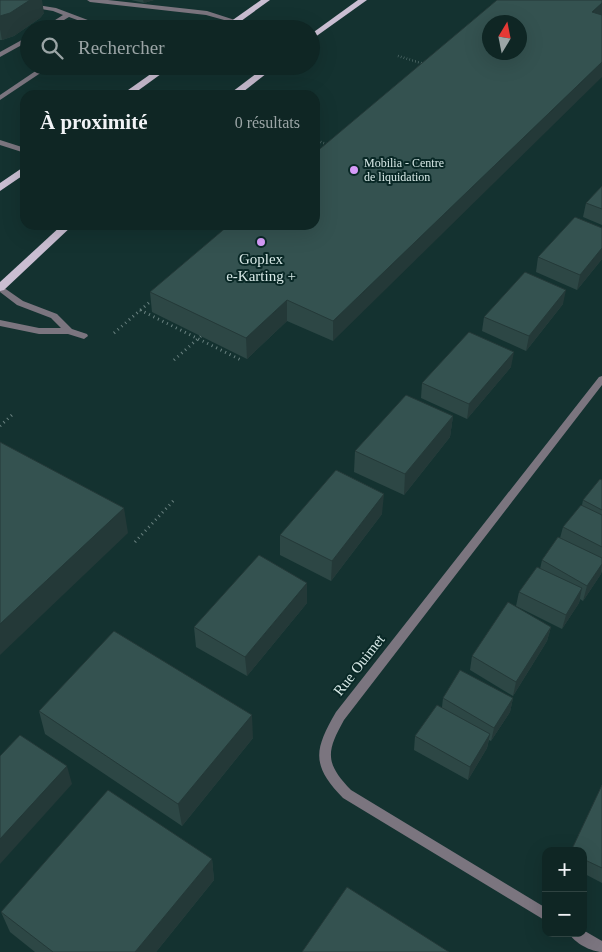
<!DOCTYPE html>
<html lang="fr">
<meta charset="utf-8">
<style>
:root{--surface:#0f2624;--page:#182e2c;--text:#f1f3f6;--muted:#9ba5a6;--line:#2f4341}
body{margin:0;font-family:"Times New Roman",serif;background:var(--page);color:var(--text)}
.controls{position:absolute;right:15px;bottom:15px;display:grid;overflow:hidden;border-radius:10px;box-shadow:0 5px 20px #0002}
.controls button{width:45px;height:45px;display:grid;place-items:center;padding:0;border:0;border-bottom:1px solid var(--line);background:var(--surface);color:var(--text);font:25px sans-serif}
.compass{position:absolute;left:482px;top:15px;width:45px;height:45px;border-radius:50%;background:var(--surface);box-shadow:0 5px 20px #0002;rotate:10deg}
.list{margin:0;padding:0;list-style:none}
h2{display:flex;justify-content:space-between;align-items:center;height:65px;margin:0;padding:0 20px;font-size:21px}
h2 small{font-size:16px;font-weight:400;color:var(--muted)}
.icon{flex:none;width:28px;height:28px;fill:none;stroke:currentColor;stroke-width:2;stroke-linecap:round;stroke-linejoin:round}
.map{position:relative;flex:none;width:602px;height:952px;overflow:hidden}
.search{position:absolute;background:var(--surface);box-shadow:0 5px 20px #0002;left:20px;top:20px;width:300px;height:55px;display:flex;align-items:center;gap:12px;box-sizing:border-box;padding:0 18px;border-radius:28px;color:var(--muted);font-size:19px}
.panel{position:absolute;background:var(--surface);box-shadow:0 5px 20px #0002;left:20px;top:90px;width:300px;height:140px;border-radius:15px}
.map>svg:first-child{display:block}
</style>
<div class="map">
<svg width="602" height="952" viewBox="0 0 602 952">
<rect width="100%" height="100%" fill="#143230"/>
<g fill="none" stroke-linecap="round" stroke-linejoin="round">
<g stroke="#6a8280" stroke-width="2.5" stroke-dasharray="0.5 2.5" stroke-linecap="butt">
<polyline points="398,56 424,64"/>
<polyline points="315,140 329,145"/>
<polyline points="216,225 226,232"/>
</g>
<g stroke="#6a8280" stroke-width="3" stroke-dasharray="1 4" stroke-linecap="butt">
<polyline points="140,310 241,360"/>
<polyline points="114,333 152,300"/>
<polyline points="174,360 201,336"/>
<polyline points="0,426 12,415"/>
<polyline points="135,542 175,499"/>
</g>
<g fill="#7b757f" fill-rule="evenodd">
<polygon points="87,0 108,0 207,11 238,21 235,23 206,15 90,2"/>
<polygon points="31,4 56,8 109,28 102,29 69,17 49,29 41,29 63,15 53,11 29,7 29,5"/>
<polygon points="29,36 29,41 0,57 0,52"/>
<polygon points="43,66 51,66 0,100 0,95"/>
<polygon points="0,140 25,148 25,153 0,145"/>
<polygon points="0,285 23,301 57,314 72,329 87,334 88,336 84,339 68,334 39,334 0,326 0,320 39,328 61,328 51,318 17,305 0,292"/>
</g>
<g fill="#7b757f" fill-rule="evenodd">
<path d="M602,376v9l-258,335c-18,32 -19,43 7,70l195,118v13l-203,-123c-32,-33 -29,-48 -7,-86l263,-335z"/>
<path d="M583,930l19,11v11c-10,0 -28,-9 -33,-19h14z"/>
</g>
<g fill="#cabed2" fill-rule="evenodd">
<polygon points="261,0 270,0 230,29 220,29"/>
<polygon points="358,0 367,0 311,40 311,34"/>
<polygon points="162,66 172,66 132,95 121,95"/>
<polygon points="266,66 276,66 239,95 228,95"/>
<polygon points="25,166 25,174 0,191 0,183"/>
<polygon points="62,225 73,225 4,290 0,291 0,282"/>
</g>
</g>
<g fill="#2d4745">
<polygon points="0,0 44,13 40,18 14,36 2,40 0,40"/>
<polygon points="131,0 154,0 144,3"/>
<polygon points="497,0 333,341 287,321 247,359 152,312 150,292"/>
<polygon points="602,186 602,225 583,217 586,203"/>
<polygon points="602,228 602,259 577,290 536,272 538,257"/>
<polygon points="563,304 526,351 482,331 484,317"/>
<polygon points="511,367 467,419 421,398 422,383"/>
<polygon points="453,416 450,437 404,495 354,472 355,451"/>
<polygon points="602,480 602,571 601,574 583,601 580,599 579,603 562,629 516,606 519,592 540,569 542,560 560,538 563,527 582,505 583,500"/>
<polygon points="382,514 331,581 280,555 280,535"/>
<polygon points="307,603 247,676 196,647 194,627"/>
<polygon points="551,627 547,641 513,696 470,670 472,656"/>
<polygon points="443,698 513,698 510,712 491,741 489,740 487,748 468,780 414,750 415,736 442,707"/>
<polygon points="39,711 253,738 182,826 45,734"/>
<polygon points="602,785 602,883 583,873 583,851"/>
<polygon points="212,859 214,880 156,952 35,952 10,932 1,912"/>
</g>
<g fill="#243938">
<polygon points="30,0 42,0 44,13 40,18 14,36 2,40 0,29 0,16"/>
<polygon points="143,0 154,0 144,3"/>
<polygon points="602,3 602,18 592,12"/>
<polygon points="602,62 602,77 333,341 333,321"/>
<polygon points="602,248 602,259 577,290 580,275"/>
<polygon points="566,290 563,304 526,351 529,336"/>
<polygon points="287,300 287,321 247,359 246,338"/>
<polygon points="514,352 511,367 467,419 469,404"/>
<polygon points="453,416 450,437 404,495 405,474"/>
<polygon points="384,494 382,514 331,581 332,561"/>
<polygon points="124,508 128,533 0,655 0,624"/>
<polygon points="602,564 601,574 583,601 587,586"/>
<polygon points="307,583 307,603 247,676 245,657"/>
<polygon points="582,588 579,603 562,629 566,615"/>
<polygon points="551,627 547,641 513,696 516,682"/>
<polygon points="513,698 510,712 491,741 494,728"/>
<polygon points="252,715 253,738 182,826 178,804"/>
<polygon points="490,734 487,748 468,780 470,767"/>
<polygon points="67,766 72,784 0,864 0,839"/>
<polygon points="212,859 214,880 156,952 135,952"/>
</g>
<g fill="#345250" stroke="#243938" fill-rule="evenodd">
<polygon points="0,0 30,0 10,13 0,16"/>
<path d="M497,0h105v3l-10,9 10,3v47l-269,259 -46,-21 -41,38 -96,-46 79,-67h86v-72zM490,22h30v30h-30z"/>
<polygon points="602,186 602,209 586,203"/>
<polygon points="575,217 602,228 602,248 580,275 538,257"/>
<polygon points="525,272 566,290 529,336 484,317"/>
<polygon points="469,332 514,352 469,404 422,383"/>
<polygon points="406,395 453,416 405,474 355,451"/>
<polygon points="0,442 124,508 0,624"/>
<polygon points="336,470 384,494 332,561 280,535"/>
<polygon points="600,479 602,480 602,510 583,500"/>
<polygon points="581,505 602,515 602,547 563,527"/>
<polygon points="558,537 602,558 602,564 587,586 542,560"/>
<polygon points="259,555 307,583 245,657 194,627"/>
<polygon points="537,567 582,588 566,615 519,592"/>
<polygon points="508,602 551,627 516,682 472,656"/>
<polygon points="114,631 252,715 178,804 39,711"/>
<polygon points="460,670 513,698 494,728 443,698"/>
<polygon points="437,705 490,734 470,767 415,736"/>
<polygon points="20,735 67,766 0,839 0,756"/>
<polygon points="602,785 602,868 583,859 583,851 571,851"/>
<polygon points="108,790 212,859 135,952 53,952 1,912"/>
<polygon points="347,887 449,952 302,952"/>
</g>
<g fill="#d69bf9" stroke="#092826" stroke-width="2">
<circle cx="354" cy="170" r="5"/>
<circle cx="261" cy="242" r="5"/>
</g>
<g text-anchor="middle" stroke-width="4" stroke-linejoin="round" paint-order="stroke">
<g font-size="12" fill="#d8e9e7" stroke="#092826" text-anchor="start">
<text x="364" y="167">Mobilia - Centre<tspan x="364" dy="14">de liquidation</tspan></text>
</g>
<g font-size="15" fill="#d8e9e7" stroke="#092826">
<text x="261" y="264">Goplex<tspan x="261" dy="17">e-Karting +</tspan></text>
</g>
<g font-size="15" fill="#d8e9e7" stroke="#092826">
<text transform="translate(359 665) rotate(-52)" y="5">Rue Ouimet</text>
</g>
</g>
</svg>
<div class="controls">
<button>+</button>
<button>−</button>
</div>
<svg class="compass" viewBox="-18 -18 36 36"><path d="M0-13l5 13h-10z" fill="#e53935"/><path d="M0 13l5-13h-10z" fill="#9ba5a6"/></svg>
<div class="search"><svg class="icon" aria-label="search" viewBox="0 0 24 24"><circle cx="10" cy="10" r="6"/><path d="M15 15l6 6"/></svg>Rechercher</div>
<section class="panel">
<h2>À proximité<small>0 résultats</small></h2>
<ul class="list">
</ul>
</section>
</div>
